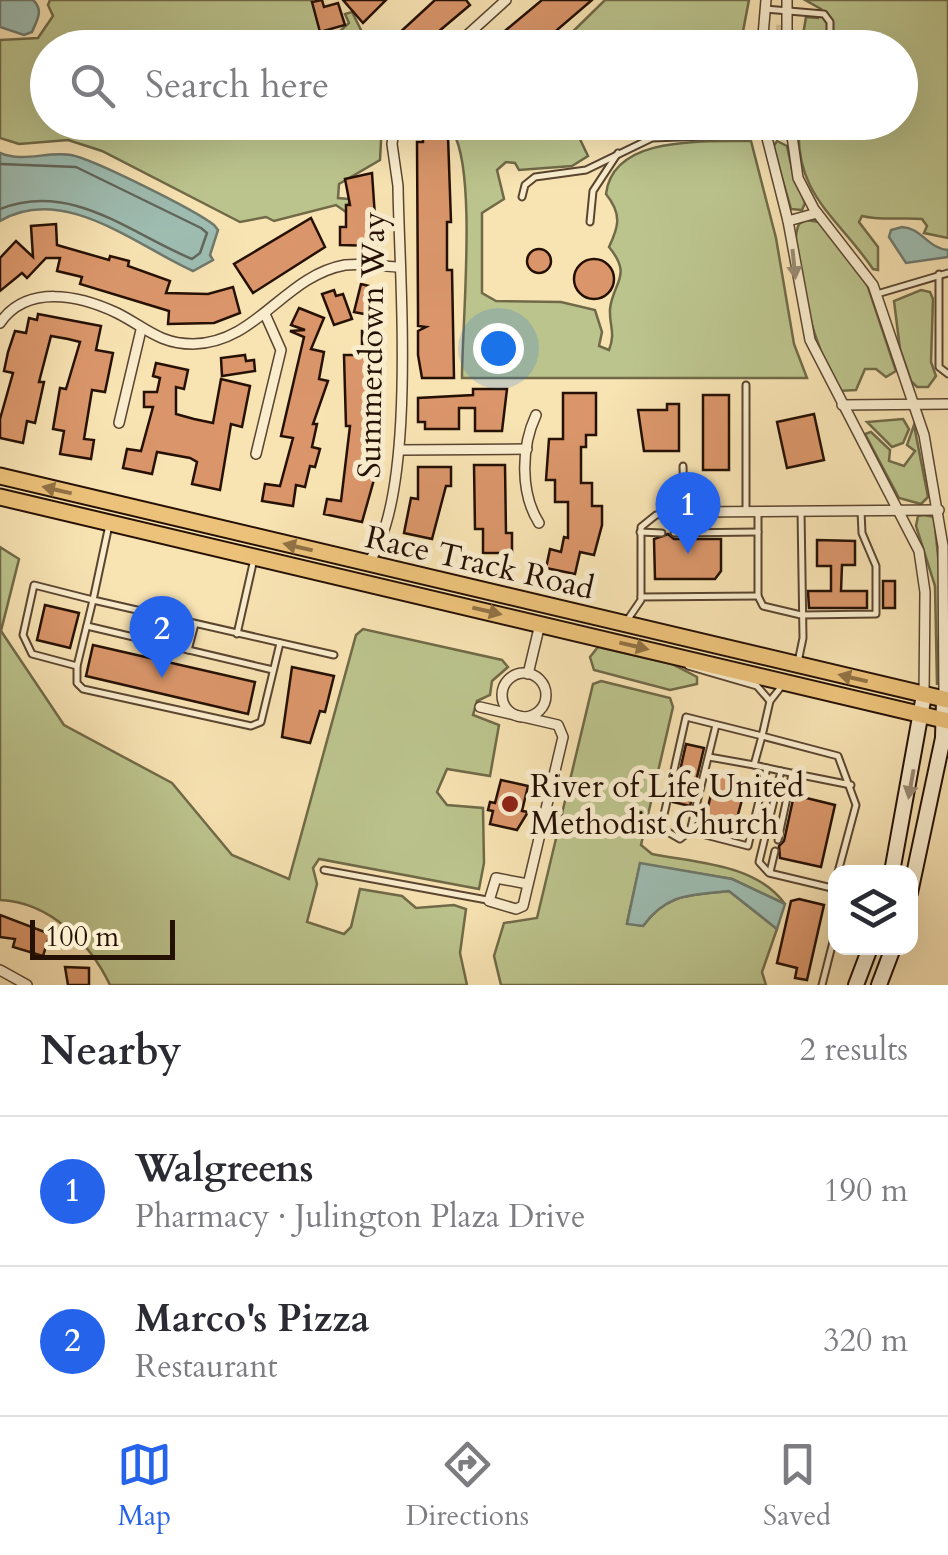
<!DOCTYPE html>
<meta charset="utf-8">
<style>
:root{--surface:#fff;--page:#f2f2f3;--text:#2b2b33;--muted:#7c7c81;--line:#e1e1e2;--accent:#2563eb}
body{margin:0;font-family:Cardo,serif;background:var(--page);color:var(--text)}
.controls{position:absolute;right:30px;bottom:30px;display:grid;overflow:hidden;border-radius:20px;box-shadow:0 10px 40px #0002}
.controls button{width:90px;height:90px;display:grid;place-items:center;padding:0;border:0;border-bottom:2px solid var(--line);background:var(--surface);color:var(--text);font:50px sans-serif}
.scale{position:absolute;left:30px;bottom:25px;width:145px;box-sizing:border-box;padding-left:10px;border:5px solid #251004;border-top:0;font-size:28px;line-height:35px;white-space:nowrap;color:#251004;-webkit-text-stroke:8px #faedce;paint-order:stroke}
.you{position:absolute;left:498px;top:348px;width:35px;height:35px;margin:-25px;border:8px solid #fff;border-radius:50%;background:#1a73e8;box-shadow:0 0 0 15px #1a73e833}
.badge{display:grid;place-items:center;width:65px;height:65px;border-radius:50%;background:var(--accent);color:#fff;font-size:32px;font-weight:700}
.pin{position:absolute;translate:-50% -82px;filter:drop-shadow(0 2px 5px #0008)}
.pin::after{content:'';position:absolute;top:52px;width:35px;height:30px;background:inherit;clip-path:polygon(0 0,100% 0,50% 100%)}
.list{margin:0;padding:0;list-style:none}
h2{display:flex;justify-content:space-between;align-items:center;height:130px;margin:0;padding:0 40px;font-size:42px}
h2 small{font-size:32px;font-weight:400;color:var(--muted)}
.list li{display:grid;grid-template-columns:65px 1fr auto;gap:30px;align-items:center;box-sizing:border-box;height:150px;padding:0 40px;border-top:2px solid var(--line)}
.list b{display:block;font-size:38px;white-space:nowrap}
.list p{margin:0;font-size:32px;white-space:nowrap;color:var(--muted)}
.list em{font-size:32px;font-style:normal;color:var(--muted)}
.icon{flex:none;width:55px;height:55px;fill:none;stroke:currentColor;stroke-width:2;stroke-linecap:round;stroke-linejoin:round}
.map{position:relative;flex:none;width:948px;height:985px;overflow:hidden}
.search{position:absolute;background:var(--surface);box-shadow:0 10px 40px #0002;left:30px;right:30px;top:30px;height:110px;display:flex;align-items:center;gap:25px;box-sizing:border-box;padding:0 35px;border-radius:55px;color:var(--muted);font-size:38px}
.sheet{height:430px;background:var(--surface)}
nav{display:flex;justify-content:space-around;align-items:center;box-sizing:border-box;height:140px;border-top:2px solid var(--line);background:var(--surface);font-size:28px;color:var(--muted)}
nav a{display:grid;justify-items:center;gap:5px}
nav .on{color:var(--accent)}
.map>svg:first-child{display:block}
</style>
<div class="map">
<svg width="948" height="985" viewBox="0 0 948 985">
<rect width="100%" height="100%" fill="#f8e3b3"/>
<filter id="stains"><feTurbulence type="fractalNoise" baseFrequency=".002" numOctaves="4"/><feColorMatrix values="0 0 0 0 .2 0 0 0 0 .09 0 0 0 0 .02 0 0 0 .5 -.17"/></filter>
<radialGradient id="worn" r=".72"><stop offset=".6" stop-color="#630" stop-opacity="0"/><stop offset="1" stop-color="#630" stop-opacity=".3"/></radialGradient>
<g fill="#bcc48d" stroke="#706a48" stroke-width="2.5">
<polygon points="50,0 312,0 321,32 338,33 349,23 345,14 352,12 364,36 354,42 357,47 48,48 48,122 382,123 380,160 339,184 338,198 350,199 346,212 336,205 274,221 266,217 240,222 102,151 68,140 19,144 0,138 0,40 38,38 53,16 48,5"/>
<polygon points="605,0 749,0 740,47 557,47"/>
<path d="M805,0h143v238l-24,-5 3,-7 -5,-7c-21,-2 -40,2 -60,-3l-3,6 19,25v23l-5,-1c-36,-53 -79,-74 -74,-146l101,-1v-74l-99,-1 5,-30 12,1 3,-9z"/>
<path d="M409,123h333l-25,8 -134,1 -5,3 10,21 -16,10 -53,4 -4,-7 -9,-1 -9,8 7,29 -22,14v80l14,8 65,1 34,8 7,22 -3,14 10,4c7,-18 0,-24 1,-41 3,-27 23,-33 -1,-62 9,-19 14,-32 -3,-53 7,-60 101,-52 145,-53l25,97 18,106 13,34h-345c0,-54 15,-205 -9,-246l-33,-2z"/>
<polygon points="777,141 787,146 793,174 805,203 802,210 791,209 773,147"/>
<path d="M806,220l13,2 46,56 31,93 -10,6 -10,-8h-11l-9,21 -18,1c-17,-30 -53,-137 -39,-167z"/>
<polygon points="921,290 930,292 933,299 931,362 936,376 928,387 917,387 911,381 900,349 894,301"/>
<polygon points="903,419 909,429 903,443 892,447 867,422"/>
<polygon points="914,425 928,497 921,504 899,498 865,434 871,432 890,450 889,461 904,466 915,451 907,445"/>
<polygon points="924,515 934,517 941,585 937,685 935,586 916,526 918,516"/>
<path d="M0,547l19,12 -18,72 63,94 108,58 60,72 57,24 67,-244 7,-6 139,31 6,7 -16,14 -2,14 -13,6 -4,14 26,10 -9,51 -43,-7 -10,23 10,13 36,3 1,55 -5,26 -160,-30 -6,9 4,16 -10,38 37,12 7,-7 9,-38 42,7 14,12 38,-3 12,4 -6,44 7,32h-357c-20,-42 -60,-83 -110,-85z"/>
<polygon points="598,647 672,664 697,677 697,684 670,690 594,670 590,657"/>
<path d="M601,681l69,17 3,9 -32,138 11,9c46,9 104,10 133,50l-53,-25 -92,-15 -13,59 16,3c24,-33 48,-31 86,-35l48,38 -15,43 4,13h-265l-7,-29 10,-33 33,-5 56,-234z"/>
</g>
<g fill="#9ebdb2" stroke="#6e786c" stroke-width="2.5">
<path d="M0,0h33c11,10 4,20 -1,32l-8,3 -24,-8z"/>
<path d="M0,153c23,10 47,-2 71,2 22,4 124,55 143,70l4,5 -8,25 3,5 -20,11c-56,-25 -130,-88 -193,-50z"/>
<path d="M902,227c20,1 25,21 46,23v7l-42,6 -17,-26 2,-7z"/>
<path d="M640,863l92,16 53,25 -8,25 -48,-38c-38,4 -62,2 -86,35l-16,-2z"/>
</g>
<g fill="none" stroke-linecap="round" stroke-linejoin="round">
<path stroke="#62665b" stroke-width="2.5" d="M0,164l76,3 125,61 6,5 -7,20 -8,6c-63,-26 -120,-78 -192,-50"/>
</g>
<g fill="#da966a" stroke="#251004" stroke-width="2.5">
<polygon points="322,0 324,7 338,3 345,25 320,32 312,2"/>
<polygon points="343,0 386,0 363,23"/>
<polygon points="435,0 466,0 470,5 419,48 383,48"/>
<polygon points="542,0 592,0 536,48 500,48 494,40"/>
<polygon points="423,136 448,136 451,222 447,222 447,270 452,270 454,378 422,378 418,355 418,331 426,327 418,326 418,310 417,142 423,142"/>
<polygon points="372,173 377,246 340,245 340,227 346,227 346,205 350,205 345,179"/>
<polygon points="311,218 325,247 253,293 234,264"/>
<polygon points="56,224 57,245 109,260 110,256 129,261 128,266 170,281 166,293 208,294 233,287 240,313 214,323 168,324 169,311 80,284 82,277 57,271 60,258 46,258 27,278 22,273 0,291 0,258 16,241 33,257 31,226"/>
<circle cx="539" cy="261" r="12"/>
<circle cx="594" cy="279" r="20"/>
<polygon points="361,284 373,287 372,293 379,294 374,316 354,312"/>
<polygon points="334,290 336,296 343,294 352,319 334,325 322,294"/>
<polygon points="299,308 324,318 311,349 324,352 319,379 328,381 313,424 317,424 312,447 320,449 315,467 310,466 305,487 296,485 293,506 262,501 265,484 280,486 293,438 281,436 304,337 290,331 305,330 291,325"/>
<polygon points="38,314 101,326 96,350 113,353 105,392 92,390 84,439 94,440 91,459 60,454 64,431 53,429 60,388 66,389 80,342 68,339 51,336 39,382 44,382 35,423 27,421 23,443 0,438 0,419 13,373 4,371 8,352 15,331 26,333 29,318 37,320"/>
<polygon points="362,331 377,331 379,438 374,461 379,462 362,522 324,514 327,499 341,501 350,426 346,426 344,355 362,355"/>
<polygon points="245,355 246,361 254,360 255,371 222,376 221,358"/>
<polygon points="156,363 188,370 184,389 176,387 176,414 194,419 213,423 221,379 250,386 242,427 231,424 220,490 192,484 197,462 190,458 157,452 152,474 123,468 127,449 141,451 153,407 144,407 144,392 157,392 160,378 153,376"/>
<polygon points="473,389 507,389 502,431 475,431 475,408 459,408 459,429 425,429 425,422 418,422 418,398 473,395"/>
<polygon points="563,393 596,393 596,435 586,435 586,447 581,447 581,483 592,483 592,506 602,506 602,525 594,555 580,552 575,574 546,568 550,549 561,552 564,537 568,538 568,502 555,502 555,480 546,480 549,439 563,439"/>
<rect x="703" y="395" width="26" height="75"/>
<polygon points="667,404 679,404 679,451 644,451 638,410 667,410"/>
<polygon points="814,414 824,460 787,468 777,422"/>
<polygon points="474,465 505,465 506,533 512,533 512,553 483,553 483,529 475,529"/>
<polygon points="418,467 451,467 451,486 446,486 432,539 404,533 411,498 418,499"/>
<polygon points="668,534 674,539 721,539 721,571 715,579 655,579 654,539"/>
<polygon points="817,540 855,541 855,565 842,565 841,591 867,591 867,608 809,608 808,591 831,591 831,566 817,566"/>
<rect x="883" y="581" width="12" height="27"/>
<polygon points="45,605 79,613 70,648 37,640"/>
<polygon points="93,645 255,682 248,714 86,676"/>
<polygon points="292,667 334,676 325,712 320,711 310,743 282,737"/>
<polygon points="686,744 704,748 690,806 673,802"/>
<polygon points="716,774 747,781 736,822 706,815"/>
<polygon points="501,780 528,786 522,811 528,812 517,830 490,824 493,811 488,810 490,802 495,803"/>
<polygon points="794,795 835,805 821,867 780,858 779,846 784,841"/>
<polygon points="799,899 824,905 807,980 795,978 797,968 777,963 791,901"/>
<polygon points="0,915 50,934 43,956 13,947 15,939 0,937"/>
<polygon points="65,967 89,968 89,985 68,985"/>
</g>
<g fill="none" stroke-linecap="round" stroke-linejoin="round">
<polyline stroke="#d8c399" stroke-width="9" stroke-dasharray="9 4.5" stroke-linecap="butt" points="780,34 781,25"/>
<defs>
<g id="lane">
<polyline points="765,9 824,14 830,22 830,39"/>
<polyline points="522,197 525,185 535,177 586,170 652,138 789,133"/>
<polyline points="590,222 593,191 618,153"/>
<polyline points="939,274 939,367 948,374"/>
<polyline points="877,294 948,273"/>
<polyline points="746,385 746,511"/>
<polyline points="683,466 684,504 701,532"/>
<polyline points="758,511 758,596 763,606 801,615 876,614 876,566 862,533 861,511"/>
<polyline points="109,525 93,600 34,585 23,635 32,654 77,666 93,600 334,655"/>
<polyline points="640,532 662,533"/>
<polyline points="674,533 758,532"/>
<polyline points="641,597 758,596"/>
<polyline points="626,622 641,600 641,527 656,515 688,512"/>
<polyline points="87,626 273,670"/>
<polyline points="237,634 254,559"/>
<polyline points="188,650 195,624"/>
<polyline points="798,662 803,638 801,511"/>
<polyline points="77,666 77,683 83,689 251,726 261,722 280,643"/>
<polyline points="688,666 757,686 770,701"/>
<polyline points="781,687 770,701 762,736 838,756 856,805 838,872"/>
<polyline points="716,725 690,831 680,839 661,828 686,717 762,736 754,765 781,771 759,862 769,873 836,889"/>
<polyline points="709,757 754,765"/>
<polyline points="781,771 851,785"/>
<polyline points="690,831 748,846 767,768"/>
<polyline points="778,840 792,774"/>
<polyline points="324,870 487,900"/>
<polyline points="770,872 775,851"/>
<polyline points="822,985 836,930"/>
</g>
<g id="street">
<polyline points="453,48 506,0"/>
<polyline points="762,48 766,0"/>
<polyline points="787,48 787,0"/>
<polyline points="763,122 788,221 810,340 919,551 925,592 924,695"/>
<polyline points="790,122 798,178 814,209 873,285 924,435 943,546 944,700"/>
<polyline points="788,221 817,213"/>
<path d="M0,323c27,-39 79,-28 117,-10 28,14 42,31 76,31 64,-1 91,-68 152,-79 17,-2 37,1 54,2"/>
<polyline points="842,405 948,404"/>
<path d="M536,415c-15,32 -16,78 3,108"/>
<polyline points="119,423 141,330"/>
<polyline points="400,450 527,449"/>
<polyline points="256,454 281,350 265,314"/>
<polyline points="688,512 939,510"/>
<path d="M368,563c50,-66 31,-289 30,-377l-6,-42 3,-22"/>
<circle cx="524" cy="695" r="22"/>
<polyline points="528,674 540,624"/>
<polyline points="480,707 558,725 563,737 523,906 516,909 489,901 496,878 528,884"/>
<polyline points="0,970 27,985"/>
</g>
<g id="secondary">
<polyline points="892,872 924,695"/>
<polyline points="910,893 943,738 944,700"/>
<polyline points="856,985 870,948"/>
<polyline points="879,985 893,948"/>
</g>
<g id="primary">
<polyline points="0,476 948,700"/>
<polyline points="0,497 948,721"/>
</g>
</defs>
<use href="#lane" stroke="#5a4530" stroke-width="9"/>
<use href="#street" stroke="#5a4530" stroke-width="12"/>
<use href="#secondary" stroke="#251004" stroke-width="18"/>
<use href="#primary" stroke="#251004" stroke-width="19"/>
<use href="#lane" stroke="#faedce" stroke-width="5"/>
<use href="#street" stroke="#faedce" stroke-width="9"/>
<use href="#secondary" stroke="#faedce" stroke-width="14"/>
<use href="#primary" stroke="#ecc27a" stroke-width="15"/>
</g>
<defs><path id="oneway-solid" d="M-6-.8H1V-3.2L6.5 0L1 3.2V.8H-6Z" transform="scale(2.5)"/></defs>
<g fill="#9a8a73">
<use href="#oneway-solid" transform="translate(794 264) rotate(84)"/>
<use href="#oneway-solid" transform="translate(911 784) rotate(100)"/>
</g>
<g fill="#927245">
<use href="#oneway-solid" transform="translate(57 490) rotate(-167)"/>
<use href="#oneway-solid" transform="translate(298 547) rotate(-167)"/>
<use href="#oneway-solid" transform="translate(487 611) rotate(13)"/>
<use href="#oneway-solid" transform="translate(634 646) rotate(13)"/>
<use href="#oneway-solid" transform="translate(853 678) rotate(-167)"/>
</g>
<circle fill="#8f2418" stroke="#faedce" stroke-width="4" cx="510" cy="804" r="10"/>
<g text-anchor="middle" stroke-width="10" stroke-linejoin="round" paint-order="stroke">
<g font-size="32" fill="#251004" stroke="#faedce">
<text transform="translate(371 345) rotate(-89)" y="11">Summerdown Way</text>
<text transform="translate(480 562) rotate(13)" y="11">Race Track Road</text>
</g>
<g font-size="32" fill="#251004" stroke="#faedce" text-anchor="start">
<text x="530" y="797">River of Life United<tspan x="530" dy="37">Methodist Church</tspan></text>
</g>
</g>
<rect width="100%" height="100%" filter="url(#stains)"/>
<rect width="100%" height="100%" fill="url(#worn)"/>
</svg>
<div class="controls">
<button><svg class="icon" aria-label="layers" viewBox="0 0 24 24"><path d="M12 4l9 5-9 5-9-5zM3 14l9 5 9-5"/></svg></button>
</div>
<div class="scale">100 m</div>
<div class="you"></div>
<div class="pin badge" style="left:688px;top:554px">1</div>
<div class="pin badge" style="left:162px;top:678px">2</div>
<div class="search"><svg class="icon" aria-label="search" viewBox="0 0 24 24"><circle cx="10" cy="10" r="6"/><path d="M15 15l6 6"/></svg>Search here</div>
</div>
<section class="sheet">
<h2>Nearby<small>2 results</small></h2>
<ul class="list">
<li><span class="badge">1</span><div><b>Walgreens</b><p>Pharmacy · Julington Plaza Drive</p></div><em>190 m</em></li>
<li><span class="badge">2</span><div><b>Marco's Pizza</b><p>Restaurant</p></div><em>320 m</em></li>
</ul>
</section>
<nav>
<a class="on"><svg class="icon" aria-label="map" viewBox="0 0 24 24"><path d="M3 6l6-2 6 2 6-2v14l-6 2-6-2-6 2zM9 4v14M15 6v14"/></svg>Map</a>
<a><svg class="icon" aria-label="directions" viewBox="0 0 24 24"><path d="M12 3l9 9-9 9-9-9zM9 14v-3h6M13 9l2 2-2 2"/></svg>Directions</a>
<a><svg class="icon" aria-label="saved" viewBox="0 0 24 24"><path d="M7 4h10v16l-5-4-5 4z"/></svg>Saved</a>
</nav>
